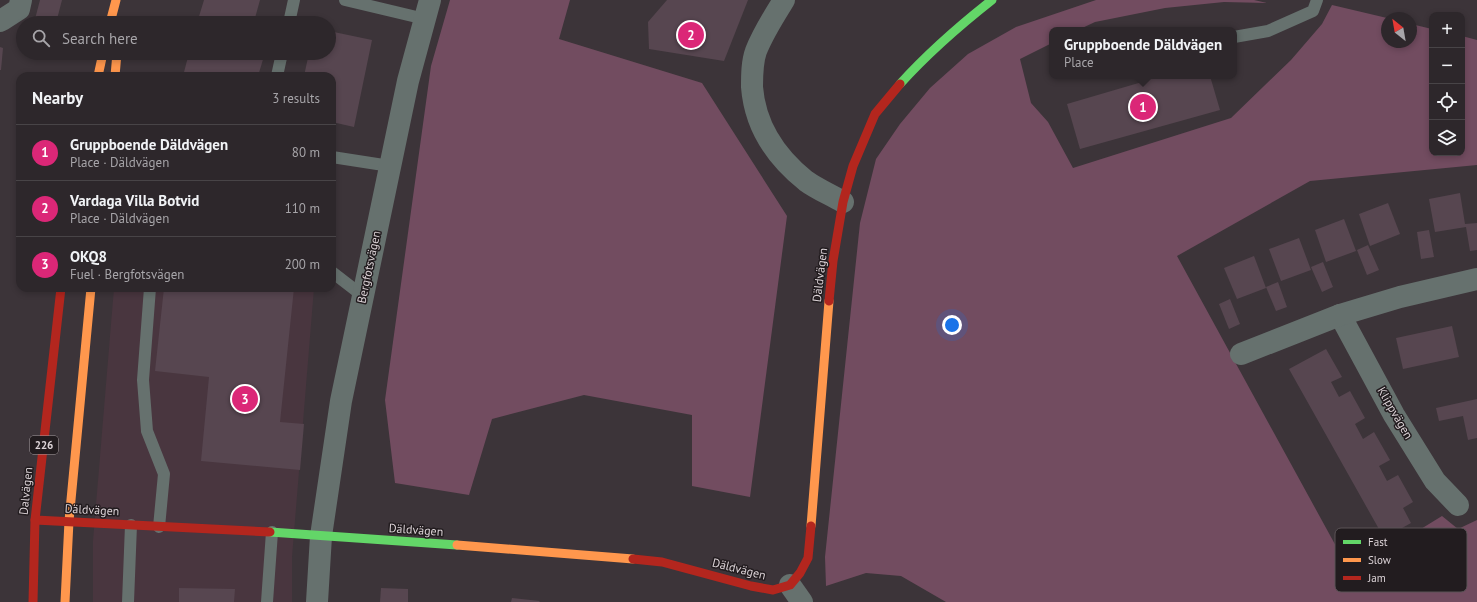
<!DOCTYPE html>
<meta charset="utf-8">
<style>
:root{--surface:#2d272b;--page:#393337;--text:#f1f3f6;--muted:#a7a5a9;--line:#484447;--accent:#db2777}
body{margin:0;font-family:"PT Sans",sans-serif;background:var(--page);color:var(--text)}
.controls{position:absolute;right:12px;top:12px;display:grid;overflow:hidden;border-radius:8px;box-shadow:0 2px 6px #0003}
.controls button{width:36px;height:36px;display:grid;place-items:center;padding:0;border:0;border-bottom:1px solid var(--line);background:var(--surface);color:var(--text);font:20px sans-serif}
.compass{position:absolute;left:1381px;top:12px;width:36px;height:36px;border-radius:50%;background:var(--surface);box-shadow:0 2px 6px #0003;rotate:329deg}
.you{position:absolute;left:952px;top:325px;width:14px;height:14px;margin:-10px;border:3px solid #fff;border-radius:50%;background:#1a73e8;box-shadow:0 0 0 6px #1a73e833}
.badge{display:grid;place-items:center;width:26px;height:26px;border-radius:50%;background:var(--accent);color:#fff;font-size:13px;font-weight:700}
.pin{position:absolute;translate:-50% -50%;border:2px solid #fff;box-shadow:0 1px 4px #0006}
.popup{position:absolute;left:1049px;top:27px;width:188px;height:52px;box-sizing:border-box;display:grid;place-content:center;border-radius:8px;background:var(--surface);filter:drop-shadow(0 1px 3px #0005);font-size:13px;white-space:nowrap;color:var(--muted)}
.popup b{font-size:15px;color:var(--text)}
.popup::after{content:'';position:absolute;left:50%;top:100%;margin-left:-8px;border:8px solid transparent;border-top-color:var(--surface)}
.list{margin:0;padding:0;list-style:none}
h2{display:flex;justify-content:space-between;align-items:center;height:52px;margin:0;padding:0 16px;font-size:17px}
h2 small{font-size:13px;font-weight:400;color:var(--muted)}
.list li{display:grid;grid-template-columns:26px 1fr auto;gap:12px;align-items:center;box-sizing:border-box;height:56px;padding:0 16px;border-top:1px solid var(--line)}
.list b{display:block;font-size:15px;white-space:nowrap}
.list p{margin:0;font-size:13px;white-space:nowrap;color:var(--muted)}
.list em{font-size:13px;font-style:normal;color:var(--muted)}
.icon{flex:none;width:22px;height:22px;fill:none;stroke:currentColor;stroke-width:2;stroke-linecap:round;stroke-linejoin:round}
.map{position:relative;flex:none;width:1477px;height:602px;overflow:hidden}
.search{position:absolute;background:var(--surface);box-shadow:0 2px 6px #0003;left:16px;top:16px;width:320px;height:44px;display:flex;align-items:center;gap:10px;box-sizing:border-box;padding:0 14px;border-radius:22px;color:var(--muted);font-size:15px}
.panel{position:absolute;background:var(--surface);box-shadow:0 2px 6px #0003;left:16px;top:72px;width:320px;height:220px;border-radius:12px}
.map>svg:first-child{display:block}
</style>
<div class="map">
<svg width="1477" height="602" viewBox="0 0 1477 602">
<rect width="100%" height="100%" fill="#3c3439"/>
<polygon fill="#49363f" points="114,288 314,288 292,557 292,602 93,602 93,541"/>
<g fill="#724c60">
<polygon points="450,0 570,0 559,39 702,83 787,216 750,497 692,486 692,415 584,395 492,419 469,495 395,483 385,400 431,66"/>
<polygon points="1096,0 1254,0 1267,3 1224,2 1165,8 1095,22 1078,30 1052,30 1052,43 1020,59 1031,103 1048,122 1073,168 1231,118 1291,60 1322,24 1332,5 1387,18 1387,42 1411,42 1411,24 1432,29 1432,153 1462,153 1462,36 1477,40 1477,165 1310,181 1177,256 1337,548 1377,556 1442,516 1458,529 1477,520 1477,602 946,602 901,576 866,573 826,586 825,557 860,223 876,159 900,124 930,88 968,54 1016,27"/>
</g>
<g fill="#574650">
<polygon points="40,0 62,0 56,23 34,23"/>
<polygon points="204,0 260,0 255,18 270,23 197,23"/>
<polygon points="667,0 748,0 724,61 649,49 648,22"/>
<polygon points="329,31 372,40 354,127 332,122 332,76 304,76 309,53 329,53"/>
<polygon points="0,47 3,48 1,70 0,70"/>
<polygon points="189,53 265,53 258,76 183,76"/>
<polygon points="1146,76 1210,76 1220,110 1080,149 1067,104 1142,82 1141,77"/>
<polygon points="1460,193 1465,224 1477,223 1477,250 1470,251 1466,227 1435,232 1429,199"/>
<polygon points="1388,203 1400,234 1370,246 1359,214"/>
<polygon points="1344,219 1356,251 1326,262 1315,230"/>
<polygon points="1429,230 1434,257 1421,259 1417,232"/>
<polygon points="1299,238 1311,270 1281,281 1269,249"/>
<polygon points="1368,245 1379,270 1367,275 1357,250"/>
<polygon points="1254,256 1266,288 1237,299 1224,268"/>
<polygon points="1323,262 1333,287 1322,292 1311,267"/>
<polygon points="1278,282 1287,307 1276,311 1266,287"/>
<polygon points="164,288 294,288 280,422 304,424 300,470 201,461 209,377 155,371"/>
<polygon points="1230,299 1240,324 1229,329 1219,304"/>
<polygon points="1452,326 1459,357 1403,369 1396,338"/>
<polygon points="1326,349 1342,377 1331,382 1339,397 1350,391 1365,418 1355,424 1363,439 1374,432 1390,460 1379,466 1387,481 1398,475 1413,502 1403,508 1411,523 1384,538 1289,369"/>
<polygon points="1477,399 1477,438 1468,440 1463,416 1439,421 1436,408"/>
<polygon points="179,588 235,589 234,602 179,602"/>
<polygon points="381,588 408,589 408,602 380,602"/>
<polygon points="512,598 540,601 539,602 511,602"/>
</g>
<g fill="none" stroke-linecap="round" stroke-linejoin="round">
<g stroke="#66716e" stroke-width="12">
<polyline points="345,0 425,19"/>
<polyline points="289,23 294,0"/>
<polyline points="1234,37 1268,31 1313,11 1317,0"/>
<polyline points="277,76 282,53"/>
<polyline points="332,157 390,166"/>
<polyline points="332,272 363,296"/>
<polyline points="150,288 143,380 147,431 164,474 159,527"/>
<polyline points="128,602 131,525"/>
<polyline points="267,602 272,532"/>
</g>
<g stroke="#66716e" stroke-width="22">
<path d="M784,0c-10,16 -21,33 -28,51 -4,11 -4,24 -4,36 3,39 24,70 54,94 11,8 25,14 37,21"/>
<polyline points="0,21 2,20 19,9 21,0"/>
<polyline points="1340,315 1394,415 1435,481 1458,505"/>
<polyline points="1241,354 1340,315 1400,297 1477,279"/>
<polyline points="790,585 802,602"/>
<polyline points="317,602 321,536 341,401 408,81 430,0"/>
</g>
<g stroke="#63d668" stroke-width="9">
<path d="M900,84c28,-31 59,-58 92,-84"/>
<polyline points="270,532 457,545"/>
</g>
<g stroke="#ff974d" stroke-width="9">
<polyline points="110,23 116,0"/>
<polyline points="98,76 103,53"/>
<polyline points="115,76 117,53"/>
<polyline points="811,526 829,301"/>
<polyline points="457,545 633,559"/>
<polyline points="65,602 69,521 91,288"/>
</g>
<g stroke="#b3261e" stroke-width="9">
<polyline points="829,301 833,261 843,202 853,166 875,114 900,84"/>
<polyline points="35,520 270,532"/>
<polyline points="633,559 662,562 751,586 773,590 790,585 800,573 808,558 811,526"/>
<polyline points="33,602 35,520 61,288"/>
</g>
</g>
<g text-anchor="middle" stroke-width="3" stroke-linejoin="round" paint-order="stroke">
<rect fill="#221c1f" stroke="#a59da0" stroke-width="1" x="30" y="436" width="28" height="18" rx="3"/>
<g font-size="11" font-weight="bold" fill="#ddd4d8">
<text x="44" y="449">226</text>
</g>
<g font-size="12" fill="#ddd4d8" stroke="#221c1f">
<text transform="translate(369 267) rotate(-78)" y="4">Bergfotsvägen</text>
<text transform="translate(820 275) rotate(-83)" y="4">Däldvägen</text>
<text transform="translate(1395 413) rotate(60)" y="4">Klippvägen</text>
<text transform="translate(26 491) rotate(-84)" y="4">Dalvägen</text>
<text transform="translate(92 510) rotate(3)" y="4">Däldvägen</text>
<text transform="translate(416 530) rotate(4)" y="4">Däldvägen</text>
<text transform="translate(739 569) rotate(14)" y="4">Däldvägen</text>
</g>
</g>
<rect x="1335" y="528" width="132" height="64" rx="6" fill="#221c1f" stroke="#5a5356" stroke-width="1"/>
<rect x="1343" y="540" width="18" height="4" fill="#63d668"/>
<rect x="1343" y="558" width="18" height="4" fill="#ff974d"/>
<rect x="1343" y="576" width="18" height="4" fill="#b3261e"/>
<g font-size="11" fill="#ddd4d8">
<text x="1368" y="546">Fast</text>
<text x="1368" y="564">Slow</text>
<text x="1368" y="582">Jam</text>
</g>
</svg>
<div class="controls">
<button>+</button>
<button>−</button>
<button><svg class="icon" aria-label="locate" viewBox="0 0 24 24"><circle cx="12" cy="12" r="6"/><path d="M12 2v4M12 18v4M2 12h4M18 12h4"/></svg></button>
<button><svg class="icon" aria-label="layers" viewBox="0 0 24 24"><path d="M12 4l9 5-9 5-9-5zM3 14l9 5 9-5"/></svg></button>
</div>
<svg class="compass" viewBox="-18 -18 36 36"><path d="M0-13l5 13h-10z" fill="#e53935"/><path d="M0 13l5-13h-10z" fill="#a7a5a9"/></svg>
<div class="you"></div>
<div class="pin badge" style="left:1143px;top:107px">1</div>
<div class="popup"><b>Gruppboende Däldvägen</b>Place</div>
<div class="pin badge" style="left:691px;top:35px">2</div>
<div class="pin badge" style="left:245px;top:399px">3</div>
<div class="search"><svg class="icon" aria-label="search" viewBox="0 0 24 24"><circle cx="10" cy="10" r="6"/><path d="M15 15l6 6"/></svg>Search here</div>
<section class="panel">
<h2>Nearby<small>3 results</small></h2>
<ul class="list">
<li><span class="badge">1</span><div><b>Gruppboende Däldvägen</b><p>Place · Däldvägen</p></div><em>80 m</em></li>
<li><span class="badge">2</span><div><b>Vardaga Villa Botvid</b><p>Place · Däldvägen</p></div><em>110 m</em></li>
<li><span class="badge">3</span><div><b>OKQ8</b><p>Fuel · Bergfotsvägen</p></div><em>200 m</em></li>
</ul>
</section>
</div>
